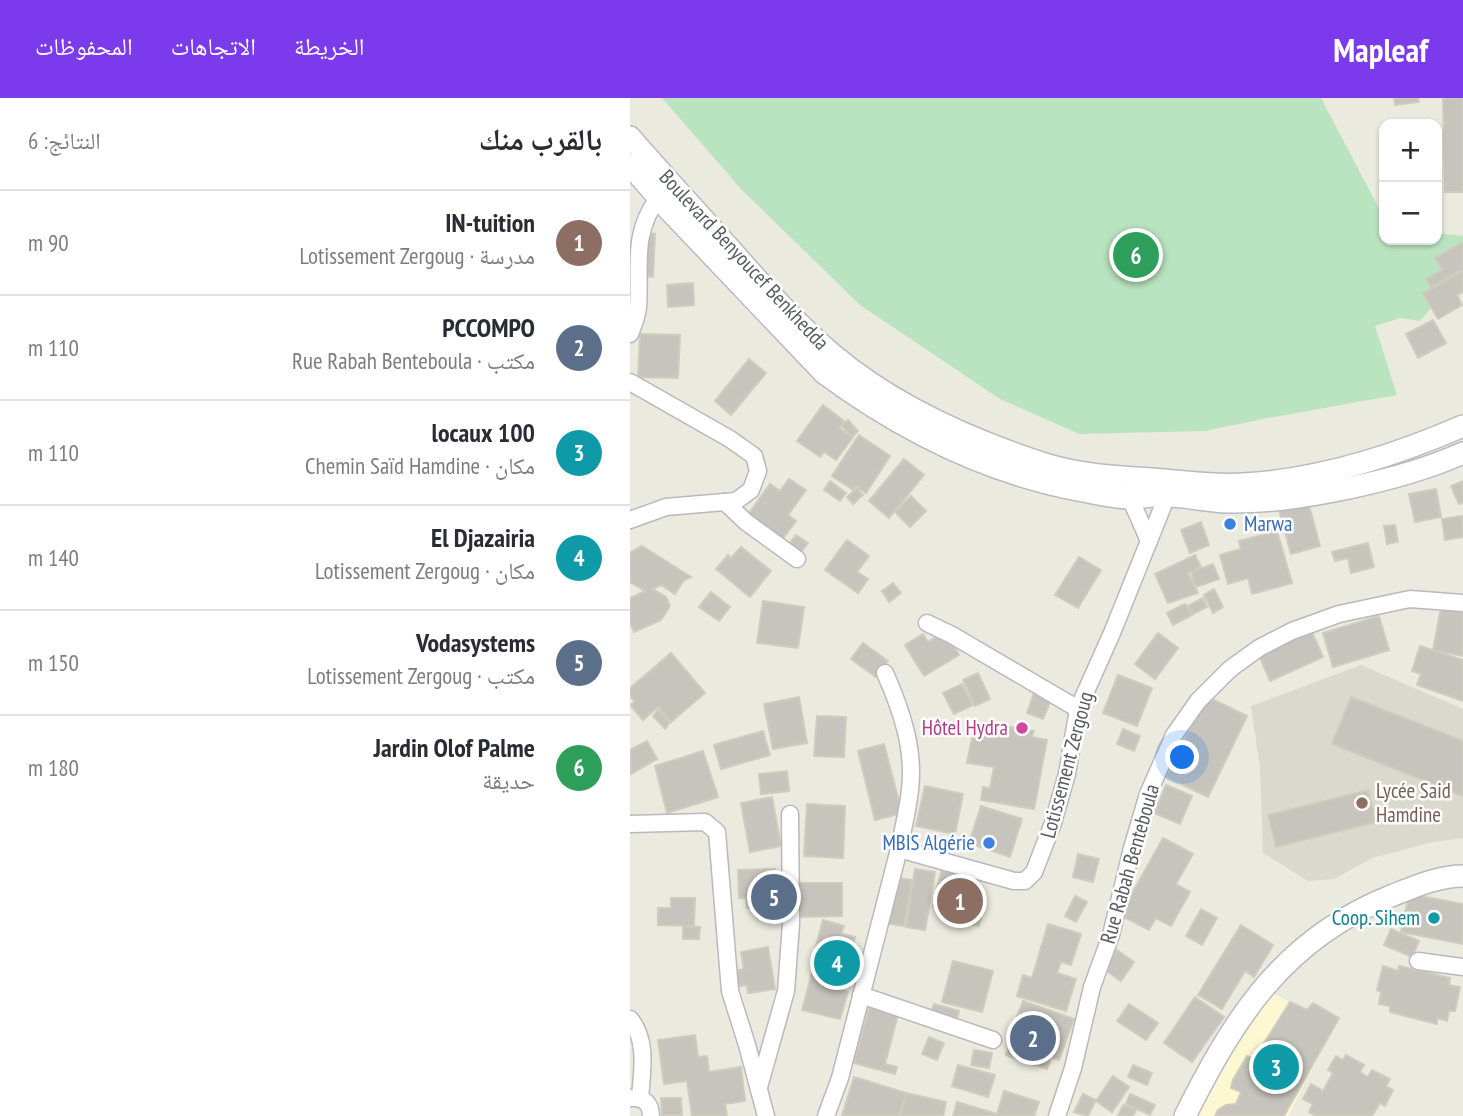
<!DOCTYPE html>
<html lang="ar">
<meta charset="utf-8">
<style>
:root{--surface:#fff;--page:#f2f2f3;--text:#2b2b33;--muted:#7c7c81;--line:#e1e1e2;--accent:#7c3aed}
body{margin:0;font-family:"PT Sans Narrow","Noto Naskh Arabic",sans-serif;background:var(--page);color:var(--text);direction:rtl}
.controls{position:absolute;right:21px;top:21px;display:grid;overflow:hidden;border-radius:14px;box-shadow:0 2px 5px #0004}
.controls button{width:63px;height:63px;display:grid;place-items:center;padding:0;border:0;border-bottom:2px solid var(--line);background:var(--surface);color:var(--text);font:35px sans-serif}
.you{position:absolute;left:553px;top:660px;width:24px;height:24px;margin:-18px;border:5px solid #fff;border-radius:50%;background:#1a73e8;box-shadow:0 0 0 10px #1a73e833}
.badge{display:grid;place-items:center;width:46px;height:46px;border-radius:50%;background:var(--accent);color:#fff;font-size:23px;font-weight:700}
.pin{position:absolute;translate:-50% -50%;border:4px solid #fff;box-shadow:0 2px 7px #0006}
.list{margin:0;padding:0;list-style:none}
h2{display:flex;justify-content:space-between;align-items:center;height:91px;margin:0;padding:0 28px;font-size:30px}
h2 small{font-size:23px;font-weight:400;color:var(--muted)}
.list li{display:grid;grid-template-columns:46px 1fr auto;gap:21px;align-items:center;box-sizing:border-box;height:105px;padding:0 28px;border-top:2px solid var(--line)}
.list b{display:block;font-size:26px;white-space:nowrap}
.list p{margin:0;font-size:23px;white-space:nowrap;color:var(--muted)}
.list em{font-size:23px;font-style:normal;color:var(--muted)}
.map{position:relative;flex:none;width:833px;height:1018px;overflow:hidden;direction:ltr}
header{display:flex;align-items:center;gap:42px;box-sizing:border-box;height:98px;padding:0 35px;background:var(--accent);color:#fff}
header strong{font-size:33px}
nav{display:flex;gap:38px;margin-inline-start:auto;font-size:24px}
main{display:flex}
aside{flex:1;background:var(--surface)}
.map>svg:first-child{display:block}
</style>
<header>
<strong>Mapleaf</strong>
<nav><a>الخريطة</a><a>الاتجاهات</a><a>المحفوظات</a></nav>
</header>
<main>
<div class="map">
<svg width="833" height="1018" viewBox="0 0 833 1018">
<rect width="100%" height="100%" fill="#ebeadf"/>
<polygon fill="#fef8d2" points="636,892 676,912 683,905 709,920 658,1018 568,1018 570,1007"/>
<polygon fill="#dbd9cd" points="731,567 833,611 833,740 803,744 742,760 704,781 678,783 633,755 630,670 621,608"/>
<polygon fill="#bae4bf" points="32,0 691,0 754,120 754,142 807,142 807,135 833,138 833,173 790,223 770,220 745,228 767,297 638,320 575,333 449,336 370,301 230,207 111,91"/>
<g fill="#c6c4bc" stroke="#d0ccbd" stroke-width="2">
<polygon points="764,0 788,0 789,4 765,7"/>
<polygon points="813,0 833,0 833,94 815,94"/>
<polygon points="14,135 25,136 23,179 12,178"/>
<polygon points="833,144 833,171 801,189 796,181 812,172 805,160"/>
<polygon points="833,173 833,194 827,197 832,207 808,221 793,195"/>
<polygon points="63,185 64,207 38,209 37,187"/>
<polygon points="803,222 816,245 788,260 776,236"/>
<polygon points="10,236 50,237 48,280 8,279"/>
<polygon points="119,261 136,275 101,317 85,303"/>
<polygon points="193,307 214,323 209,330 223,339 206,362 194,354 190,359 167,343"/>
<polygon points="218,322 228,333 222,339 212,328"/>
<polygon points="229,337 260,358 236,395 226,388 223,392 202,378"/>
<polygon points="274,361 294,377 259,420 239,403"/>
<polygon points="159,381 176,392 158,417 166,423 151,443 117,418 140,386 150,393"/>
<polygon points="200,383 216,395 210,403 194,392"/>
<polygon points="833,383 833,405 829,406 821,388"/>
<polygon points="227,390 233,397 223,406 217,399"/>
<polygon points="806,391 811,419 785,424 779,396"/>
<polygon points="281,398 296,413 280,429 265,414"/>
<polygon points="678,404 690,448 661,456 649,412"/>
<polygon points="832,418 833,439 815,442 812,421"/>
<polygon points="571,424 579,447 560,455 551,432"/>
<polygon points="765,427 768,444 757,446 754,428"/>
<polygon points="647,433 662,485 622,496 618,480 598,486 590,457 611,451 609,443"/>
<polygon points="166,437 178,445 171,454 159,446"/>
<polygon points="217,442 239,458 227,474 238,481 228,495 195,472"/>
<polygon points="738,445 744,469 721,475 718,460 705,463 702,454"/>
<polygon points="12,448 61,479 54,482 45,496 31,487 23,491 36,499 40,508 31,522 4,534 0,525 0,500 15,493 0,484 0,455"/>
<polygon points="111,449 141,473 120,499 86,471 98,457 101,460"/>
<polygon points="565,457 571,469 558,475 568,495 538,505 525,476"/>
<polygon points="449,459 471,472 448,510 425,497"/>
<polygon points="583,466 589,481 566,489 561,474"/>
<polygon points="263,485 271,495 259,504 252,493"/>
<polygon points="584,491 593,509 583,515 574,497"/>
<polygon points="81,494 100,509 89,523 69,509"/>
<polygon points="573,500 577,509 563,516 558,508"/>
<polygon points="133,503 174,509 168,550 127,545"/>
<polygon points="555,506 562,517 543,527 537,515"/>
<polygon points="811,510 833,514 833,558 803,552"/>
<polygon points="749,518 759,552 703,569 693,535"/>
<polygon points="681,532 693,559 640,583 629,557"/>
<polygon points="315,533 329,557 294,578 275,547 293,536 298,544"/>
<polygon points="528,535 548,550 525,581 505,566"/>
<polygon points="233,545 258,563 246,579 221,561"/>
<polygon points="790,548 833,562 833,603 787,587 791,576 782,573"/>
<polygon points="41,555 75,595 41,624 28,609 13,622 0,607 5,604 0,598 0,590"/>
<polygon points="348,575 360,601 345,608 333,582"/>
<polygon points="488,577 522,590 507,628 473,615"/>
<polygon points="332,586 343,607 324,616 313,595"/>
<polygon points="404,595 421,602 413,621 397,615"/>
<polygon points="576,598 617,618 578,699 536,679"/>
<polygon points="169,599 177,645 143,651 134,606"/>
<polygon points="721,599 833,643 833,698 702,646"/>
<polygon points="28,612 40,624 35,631 23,618"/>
<polygon points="187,618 216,619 214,659 184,658"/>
<polygon points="354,624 404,633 402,639 417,642 404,711 351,702 353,689 360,690 364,669 337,665 343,635 351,636"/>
<polygon points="493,631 510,638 504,653 487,646"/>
<polygon points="133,633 140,657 91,671 84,647"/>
<polygon points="17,643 27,661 1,676 0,652"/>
<polygon points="254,646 272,715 245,722 228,653"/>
<polygon points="73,653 88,699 37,715 25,668"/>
<polygon points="157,673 159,693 131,696 129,676"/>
<polygon points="536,687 562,698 550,726 524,715"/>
<polygon points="295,688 333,696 325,736 286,728"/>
<polygon points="738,692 746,724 646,749 638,717"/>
<polygon points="142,699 151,748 120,754 111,705"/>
<polygon points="177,706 215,708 213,760 174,758"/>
<polygon points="351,708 392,721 380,759 339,745"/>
<polygon points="533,740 563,756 546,786 560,794 541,828 526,820 519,832 490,817"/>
<polygon points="448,756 469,761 463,784 443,779"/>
<polygon points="312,770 340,776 336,793 356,798 349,828 328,823 330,815 303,808"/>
<polygon points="145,771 146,809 117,810 116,800 109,800 108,772"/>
<polygon points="285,771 305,774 295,832 276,829"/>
<polygon points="263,779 282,782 274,828 255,825"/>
<polygon points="165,785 212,785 212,818 165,819"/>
<polygon points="779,796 833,806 833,846 771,834"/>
<polygon points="445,798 457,804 446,824 435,818"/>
<polygon points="41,800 65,800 64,828 28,827 28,810 41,810"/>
<polygon points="571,811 587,820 572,847 556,838"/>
<polygon points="193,822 214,828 211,836 225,839 211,892 218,894 210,921 172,912 182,875 193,877 199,856 185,852"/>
<polygon points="418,826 451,836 441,867 431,864 427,875 446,881 436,913 387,898 393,877 402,880"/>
<polygon points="611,827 643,847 624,879 615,873 592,911 568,897"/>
<polygon points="53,828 70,829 69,841 53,841"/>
<polygon points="761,831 789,843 782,859 754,847"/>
<polygon points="138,849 145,891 118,895 117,887 105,889 103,873 114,871 111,854"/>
<polygon points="487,852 504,864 491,883 474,871"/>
<polygon points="323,863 363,873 352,914 312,904"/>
<polygon points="753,868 768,873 769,868 820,880 819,887 830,889 825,913 819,913 817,923 807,920 807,926 760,914 760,908 749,906 751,894 747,892"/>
<polygon points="565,899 594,919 562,964 534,945"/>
<polygon points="393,903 444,921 429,962 377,944"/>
<polygon points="660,904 677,912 683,905 709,920 654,1018 585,1018 588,1012 596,1007 606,1006 611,994 601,990 603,982 617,958 624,961"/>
<polygon points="240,906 269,913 255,966 267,969 265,976 224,965"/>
<polygon points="304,906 329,913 326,925 300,918"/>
<polygon points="499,906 528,925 516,942 487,923"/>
<polygon points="65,937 68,959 77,958 79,974 111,969 115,1003 95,1006 97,1018 62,1018 57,983 34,986 28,942"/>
<polygon points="299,939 314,945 307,962 292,956"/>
<polygon points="379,947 421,960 417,971 376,957"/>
<polygon points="344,952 362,955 359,970 341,967"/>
<polygon points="716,957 734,967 730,974 733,976 738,979 742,972 760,981 756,988 763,992 755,1008 750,1005 742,1018 686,1018 679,1014 683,1006 673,1001 681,986 693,993 703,975 698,972 706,958 713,962"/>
<polygon points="328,967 365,977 358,999 322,988"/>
<polygon points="503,967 522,975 517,987 498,979"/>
<polygon points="483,978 499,989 482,1014 466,1003"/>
<polygon points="224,979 276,995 269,1018 212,1018"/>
<polygon points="374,993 409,1004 404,1018 323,1018 327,1004 367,1016"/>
<polygon points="276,995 316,1004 313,1018 271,1018"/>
<polygon points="453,996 466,1002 458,1018 444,1014"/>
<polygon points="500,996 525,1007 520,1017 496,1006"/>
<polygon points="31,1000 51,1000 52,1017 32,1017"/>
<polygon points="493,1007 506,1012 503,1018 488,1018"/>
</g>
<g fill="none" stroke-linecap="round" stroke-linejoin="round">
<defs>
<g id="minor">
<path d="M0,236c3,-8 7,-17 8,-26 3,-42 -7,-73 20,-110"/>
<polyline points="0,284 100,341 124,358 128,373 121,392 106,403 36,409 0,422"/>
<polyline points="500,400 519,443"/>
<polyline points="95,404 116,424 167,461"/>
<polyline points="297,525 322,537 448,611"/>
<path d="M255,575c16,36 30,76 25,117 -2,19 -7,39 -11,59"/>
<polyline points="0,726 75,724 87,734 100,893 117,947 136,1018"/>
<polyline points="788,863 833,869"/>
<polyline points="231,897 363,942"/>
<path d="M0,921c18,21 12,53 10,79"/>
<polyline points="129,989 156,893 161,826 160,716"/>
<path d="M2,1000c12,-1 19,6 19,18"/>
<polyline points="196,1018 210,980 269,751 384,783 395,783 404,774 423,725 437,676 448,611 482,535 537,398"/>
<polyline points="427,1018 443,970 462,889 481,837 502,750 518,696 544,637 568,603 600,571 629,550 662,533 709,516 780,501 833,505"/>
</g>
<g id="secondary">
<path d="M0,39c30,35 61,68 92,103 35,39 70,80 110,114 61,52 141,87 216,111 37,11 78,12 116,15 26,2 53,6 79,4 76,-4 151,-28 220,-58"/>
<path d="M0,67l39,45 155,163c76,56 165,101 259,118 15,3 31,7 47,7 12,0 25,-3 37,-2 21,0 42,6 63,6 66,1 173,-22 233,-49"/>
<path d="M555,1018c50,-100 99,-177 206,-220 23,-9 47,-20 72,-20"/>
</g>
</defs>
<use href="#minor" stroke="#b7b9be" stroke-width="19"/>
<use href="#secondary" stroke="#b8bac1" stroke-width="24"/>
<use href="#minor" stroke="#fff" stroke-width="16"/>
<use href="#secondary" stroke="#fff" stroke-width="21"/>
</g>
<g fill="#3f7fe0" stroke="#fff" stroke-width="2.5">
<circle cx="600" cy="426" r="7"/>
<circle cx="359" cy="745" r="7"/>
</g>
<circle fill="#d1479c" stroke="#fff" stroke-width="2.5" cx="392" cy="630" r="7"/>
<circle fill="#8d6e63" stroke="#fff" stroke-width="2.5" cx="732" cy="705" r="7"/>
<circle fill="#0f9aa8" stroke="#fff" stroke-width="2.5" cx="804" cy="820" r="7"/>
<g text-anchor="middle" stroke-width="5" stroke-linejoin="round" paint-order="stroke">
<g font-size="21" fill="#585b60" stroke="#fff">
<text transform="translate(114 162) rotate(47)" y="7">Boulevard Benyoucef Benkhedda</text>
<text transform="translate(437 667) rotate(-75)" y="7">Lotissement Zergoug</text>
<text transform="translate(500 766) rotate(-74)" y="7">Rue Rabah Benteboula</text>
</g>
<g font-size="21" fill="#366cbe" stroke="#fff" text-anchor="start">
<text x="614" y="433">Marwa</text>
<text x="345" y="752" text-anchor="end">MBIS Algérie</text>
</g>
<g font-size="21" fill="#b23c85" stroke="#fff" text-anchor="end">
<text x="378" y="637">Hôtel Hydra</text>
</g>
<g font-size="21" fill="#785e54" stroke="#fff" text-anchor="start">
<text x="746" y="700">Lycée Said<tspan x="746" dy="24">Hamdine</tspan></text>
</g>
<g font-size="21" fill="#0d838f" stroke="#fff" text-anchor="end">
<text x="790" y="827">Coop. Sihem</text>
</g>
</g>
</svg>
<div class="controls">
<button>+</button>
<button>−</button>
</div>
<div class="you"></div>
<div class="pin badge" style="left:330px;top:803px;background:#8d6e63">1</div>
<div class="pin badge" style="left:403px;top:940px;background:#5c6f8a">2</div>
<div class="pin badge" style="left:646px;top:969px;background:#0f9aa8">3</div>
<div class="pin badge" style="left:207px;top:865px;background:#0f9aa8">4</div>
<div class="pin badge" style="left:144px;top:799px;background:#5c6f8a">5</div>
<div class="pin badge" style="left:506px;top:157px;background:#2e9e5b">6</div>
</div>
<aside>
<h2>بالقرب منك<small>النتائج: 6</small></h2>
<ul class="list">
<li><span class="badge" style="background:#8d6e63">1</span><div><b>IN-tuition</b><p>مدرسة · Lotissement Zergoug</p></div><em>90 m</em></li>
<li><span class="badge" style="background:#5c6f8a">2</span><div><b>PCCOMPO</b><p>مكتب · Rue Rabah Benteboula</p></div><em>110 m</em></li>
<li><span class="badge" style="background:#0f9aa8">3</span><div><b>100 locaux</b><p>مكان · Chemin Saïd Hamdine</p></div><em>110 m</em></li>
<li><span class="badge" style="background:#0f9aa8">4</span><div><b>El Djazairia</b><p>مكان · Lotissement Zergoug</p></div><em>140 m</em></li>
<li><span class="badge" style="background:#5c6f8a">5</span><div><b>Vodasystems</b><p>مكتب · Lotissement Zergoug</p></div><em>150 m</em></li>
<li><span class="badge" style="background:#2e9e5b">6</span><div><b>Jardin Olof Palme</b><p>حديقة</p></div><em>180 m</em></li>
</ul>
</aside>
</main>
